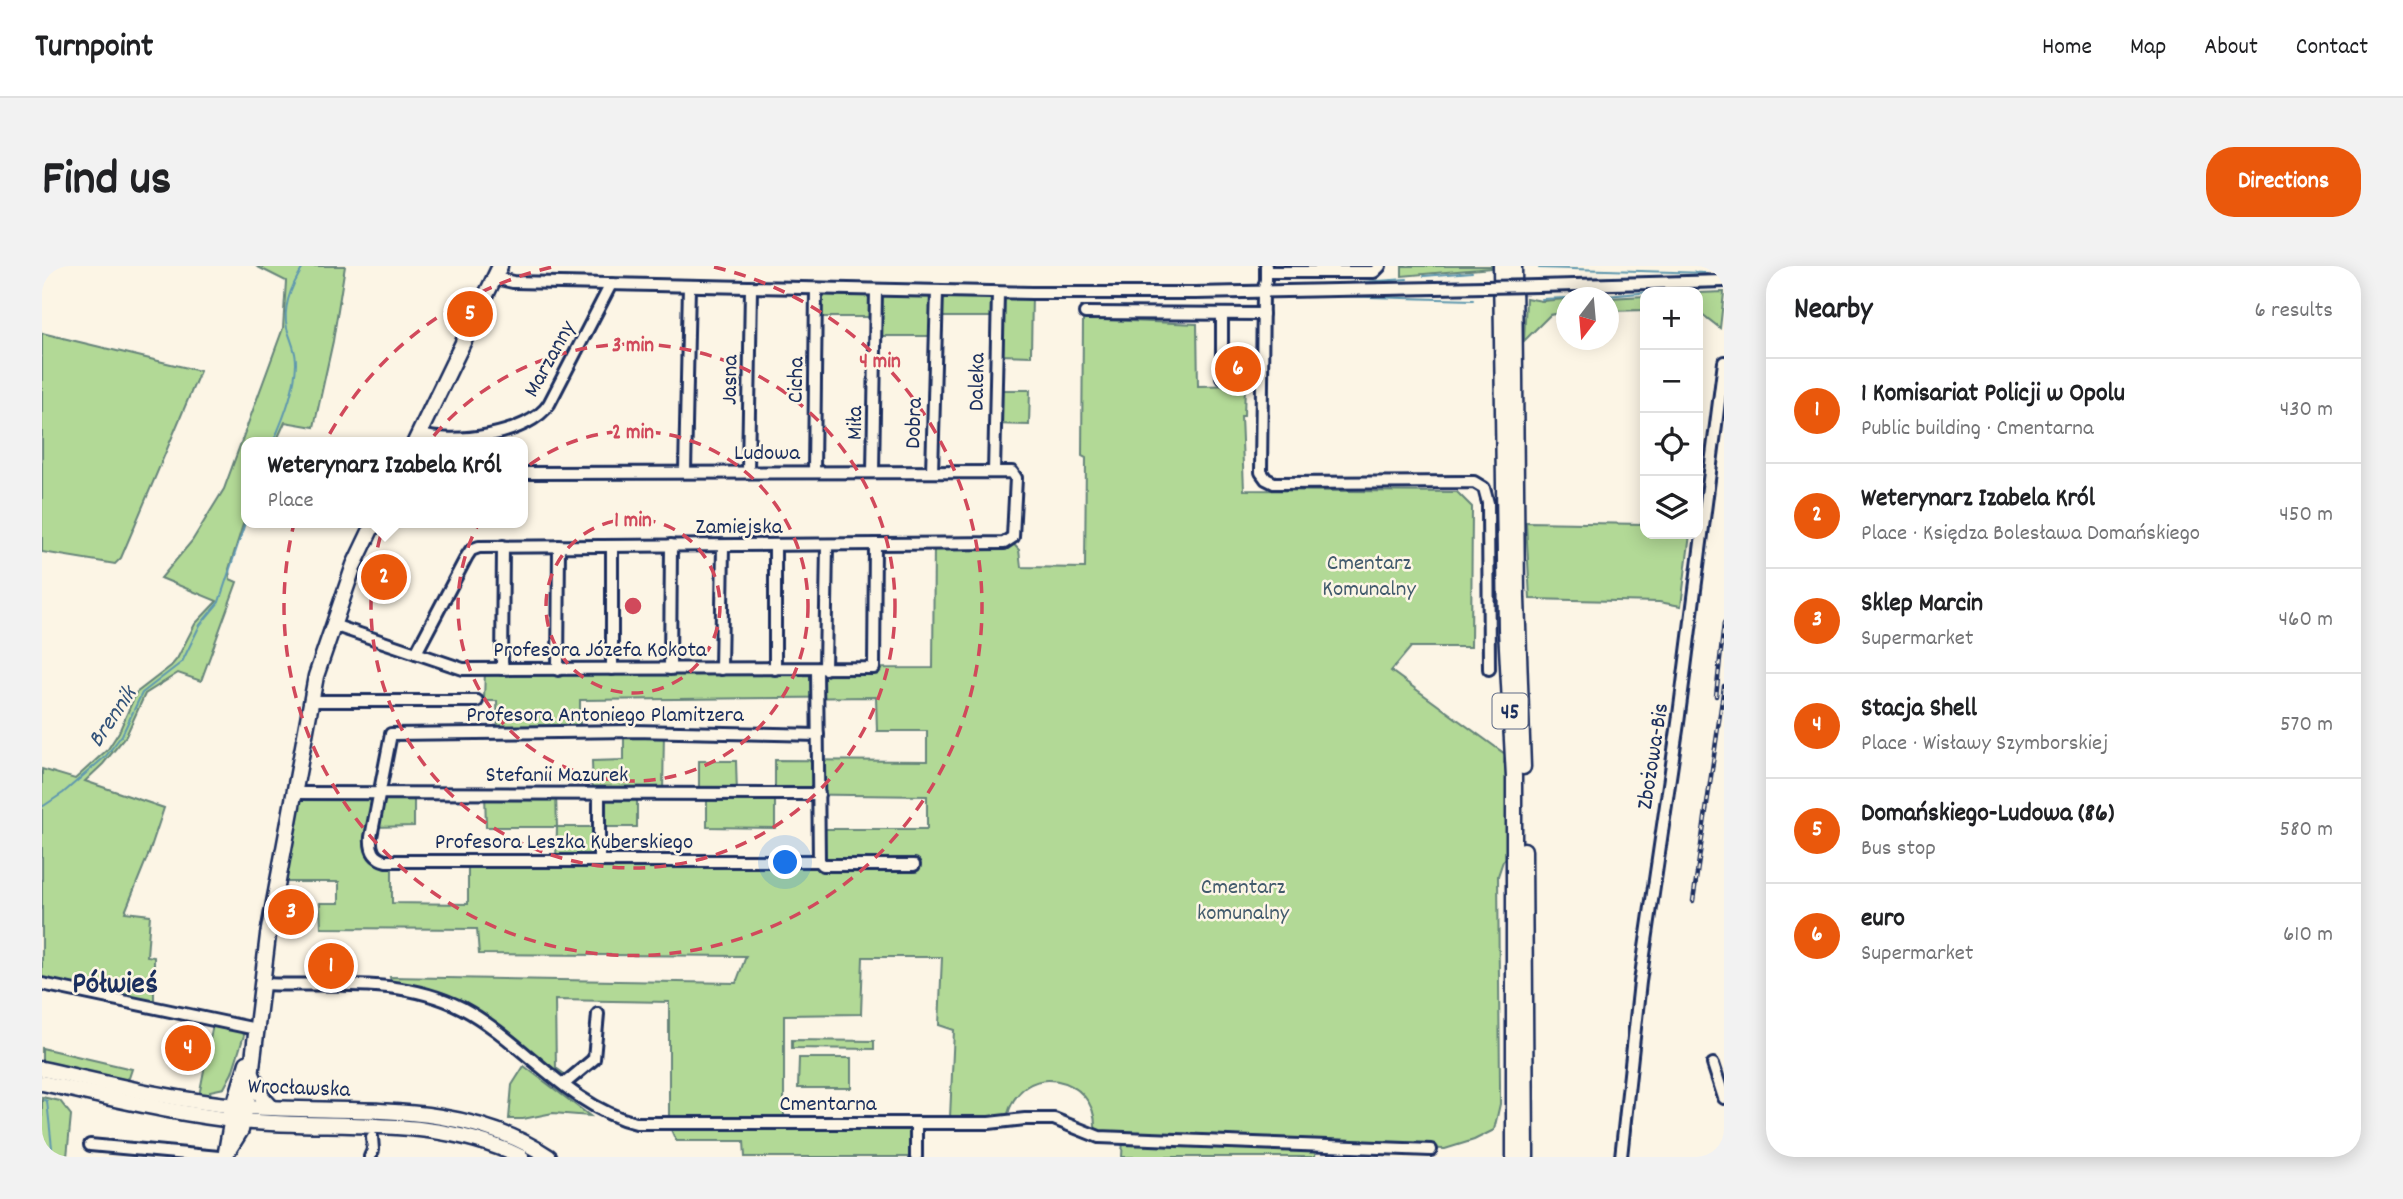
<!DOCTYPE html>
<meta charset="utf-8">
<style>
:root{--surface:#fff;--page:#f2f2f2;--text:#202124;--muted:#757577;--line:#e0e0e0;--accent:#ea580c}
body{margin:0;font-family:Dekko,sans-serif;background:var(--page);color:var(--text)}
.controls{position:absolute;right:21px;top:21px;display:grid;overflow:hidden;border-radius:14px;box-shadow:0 4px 18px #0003}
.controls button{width:63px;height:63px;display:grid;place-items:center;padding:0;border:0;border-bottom:2px solid var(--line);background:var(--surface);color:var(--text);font:35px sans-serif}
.compass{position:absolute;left:1514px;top:21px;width:63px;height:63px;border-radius:50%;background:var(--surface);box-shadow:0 4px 18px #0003;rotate:196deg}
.you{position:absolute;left:744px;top:597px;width:24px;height:24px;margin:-18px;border:5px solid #fff;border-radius:50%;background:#1a73e8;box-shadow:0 0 0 10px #1a73e833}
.badge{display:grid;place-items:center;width:46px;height:46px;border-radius:50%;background:var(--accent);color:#fff;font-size:23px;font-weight:700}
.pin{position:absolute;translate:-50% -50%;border:4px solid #fff;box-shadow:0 2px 7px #0006}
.popup{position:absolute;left:199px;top:171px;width:287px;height:91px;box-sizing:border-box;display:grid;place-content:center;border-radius:14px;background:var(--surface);filter:drop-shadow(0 2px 5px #0005);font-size:23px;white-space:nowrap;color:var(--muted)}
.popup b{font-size:26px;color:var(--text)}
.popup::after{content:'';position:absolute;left:50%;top:100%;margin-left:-14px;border:14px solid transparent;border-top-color:var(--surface)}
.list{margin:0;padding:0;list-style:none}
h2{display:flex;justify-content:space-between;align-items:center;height:91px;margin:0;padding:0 28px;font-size:30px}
h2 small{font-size:23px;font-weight:400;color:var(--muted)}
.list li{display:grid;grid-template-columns:46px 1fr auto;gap:21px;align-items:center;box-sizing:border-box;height:105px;padding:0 28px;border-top:2px solid var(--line)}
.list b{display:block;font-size:26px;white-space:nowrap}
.list p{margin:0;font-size:23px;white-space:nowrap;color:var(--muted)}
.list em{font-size:23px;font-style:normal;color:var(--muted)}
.icon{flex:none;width:38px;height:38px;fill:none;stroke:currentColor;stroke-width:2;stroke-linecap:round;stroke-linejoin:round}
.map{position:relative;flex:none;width:1682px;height:891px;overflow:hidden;border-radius:28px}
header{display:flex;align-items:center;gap:42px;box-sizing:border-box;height:98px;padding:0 35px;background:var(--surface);border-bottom:2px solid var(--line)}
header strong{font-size:33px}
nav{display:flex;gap:38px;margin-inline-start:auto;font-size:24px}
.intro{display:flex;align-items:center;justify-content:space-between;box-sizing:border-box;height:168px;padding:0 42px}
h1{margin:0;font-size:49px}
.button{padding:18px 32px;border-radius:28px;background:var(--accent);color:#fff;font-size:24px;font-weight:700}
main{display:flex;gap:42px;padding:0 42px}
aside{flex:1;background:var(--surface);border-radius:28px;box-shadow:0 4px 18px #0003}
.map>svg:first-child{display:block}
</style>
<header>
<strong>Turnpoint</strong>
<nav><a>Home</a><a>Map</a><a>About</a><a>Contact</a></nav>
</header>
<div class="intro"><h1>Find us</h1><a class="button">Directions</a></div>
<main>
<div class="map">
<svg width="1682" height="891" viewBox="0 0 1682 891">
<rect width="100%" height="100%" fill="#fcf5e5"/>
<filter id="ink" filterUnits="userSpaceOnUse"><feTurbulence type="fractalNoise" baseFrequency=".0143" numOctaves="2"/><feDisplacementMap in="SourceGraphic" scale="14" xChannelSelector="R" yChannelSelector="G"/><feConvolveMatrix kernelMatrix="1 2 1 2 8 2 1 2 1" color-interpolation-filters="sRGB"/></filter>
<g filter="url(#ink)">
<g fill="#b2d996" stroke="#66847a" stroke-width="2">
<polygon points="214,0 303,0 291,75 272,161 243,156 234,176 204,176 204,249 187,303 188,313 195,316 159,415 136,407 103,428 84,470 61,498 43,515 122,542 107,587 83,646 108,649 105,690 112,691 112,735 0,712 0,503 33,513 66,483 77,466 94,427 129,400 135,393 153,358 175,335 119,312 150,275 182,223 241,62 244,15"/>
<polygon points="1360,0 1449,0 1449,2 1360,10"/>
<polygon points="1682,26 1682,27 1678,62 1656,45 1656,27"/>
<polygon points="956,27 990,27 989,90 955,89 955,51 895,51 894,70 834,70 834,51 776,51 778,29 897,31"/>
<polygon points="1603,30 1603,44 1567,45 1567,32"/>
<polygon points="1484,32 1500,35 1524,33 1524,46 1508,49 1482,75"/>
<path d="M1041,53l114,5 1,62 47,-1 -1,31h-3l3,74 213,2 15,15 -1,140h-60l-20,24 114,83 -1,9 4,4v89l-5,5 -5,15 2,209v19l-6,26 -20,10 -29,9 -129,-4 -1,12h-193l1,-19 -28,-9c3,-53 -75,-72 -88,-11l-57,-1 4,-87 -15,-5 3,-68h-79l-2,57 -77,1v102l132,6v34h-171l-1,-16h-68l-7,-16v-123l-114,-2 1,68 11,8 -3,1 -87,-59 -100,-38 14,1 -1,-4 346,6 10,-27 -267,-2 -2,-25 -156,-1 -1,-25h19v-21h-62l17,-89h120v33l-40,1 -3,22 21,12v42l76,1v-43h88l1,-34h-71l-1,-34 71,1 1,33h42v-33h-6l-1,-33 32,-1v-29h40l-1,63h-26v33h-38v34h219l1,-32h108v-33l-152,-2v34l-68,-1v-33h-8v-33h37l1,33h38v-34l152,1v-30h-50l-1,-34 -296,3v31l-82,2 -1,-32h-13l1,-32 448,-1 1,-125 76,-3 9,10 2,17 64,1 1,-110 -4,-2z"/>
<polygon points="0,67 158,105 79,292 73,298 0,286"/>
<polygon points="954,124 988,124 987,159 953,158"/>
<polygon points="1484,256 1603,258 1603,268 1648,268 1639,340 1617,336 1488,333"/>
<polygon points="171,758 203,766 190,807 182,822 168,825 169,831 157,830"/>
<polygon points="750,774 832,775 832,783 750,782"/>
<polygon points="0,782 90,803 87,812 79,815 0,798"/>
<polygon points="757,792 809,792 809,822 756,822"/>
<polygon points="482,800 548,850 511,847 481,853 467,853 470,819"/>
<polygon points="0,831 18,835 29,849 25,891 0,891"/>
</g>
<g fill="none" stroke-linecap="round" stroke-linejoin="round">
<g stroke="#5f98af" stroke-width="2">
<polyline points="1497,2 1665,7"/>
<polyline points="1675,6 1680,5 1682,1"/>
<polyline points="1382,10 1430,6"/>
<polyline points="1291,18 1365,13"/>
<polyline points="1643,23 1676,22"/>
<polyline points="1292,30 1431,34"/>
<polyline points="1543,32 1630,24"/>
<polyline points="1500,33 1524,32"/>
<path d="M231,176c10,-22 22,-53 23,-78 1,-12 -6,-25 -9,-36 -5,-21 6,-45 17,-62"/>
<polyline points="0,541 21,527 64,490 80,469 100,427 140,396 158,359 177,336 204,254"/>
<polyline points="2,834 5,835 11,891"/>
</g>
<defs>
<g id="minor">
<polyline points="1224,0 1224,14 1221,26 1219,206 1224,213 1232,217 1432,216 1442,222 1446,237 1447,403"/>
<polyline points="1224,6 1332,6 1338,0"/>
<polyline points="453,12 471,16 990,27 1153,27 1443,21"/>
<polyline points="1496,20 1682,15"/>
<polyline points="1043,47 1221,48"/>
<polyline points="1180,111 1180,48"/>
<path d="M377,168c32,12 110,1 130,-30l62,-120"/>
<polyline points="643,206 647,20"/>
<polyline points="706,206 709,22"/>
<polyline points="772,206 774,23"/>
<polyline points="831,206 834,24"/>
<polyline points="890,206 895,25"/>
<polyline points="952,206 956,27"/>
<polyline points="570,280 570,403"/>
<polyline points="291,359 421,403 832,402 833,278"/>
<polyline points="374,387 425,290 429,284 437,281 962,277 971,271 974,212 970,206 480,207"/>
<polyline points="460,403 461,280"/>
<polyline points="628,403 629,279"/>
<polyline points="679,403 681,280"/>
<polyline points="733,403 733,280"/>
<polyline points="775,403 777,595"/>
<polyline points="783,403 785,279"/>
<polyline points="516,404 517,280"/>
<polyline points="269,435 435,435"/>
<path d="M776,469l-185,-4 -242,3 -20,103c-1,13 3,21 15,24h433l4,4h91"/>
<polyline points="252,527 777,528"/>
<polyline points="557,595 557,528"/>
<polyline points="0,718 214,763"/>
<path d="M219,718c68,3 138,-8 201,24 60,32 107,99 174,115h353l36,-4h29l45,18 332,13"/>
<polyline points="1671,798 1682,832"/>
<polyline points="522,818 552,793 556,748"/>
<polyline points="874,857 874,891"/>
<polyline points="48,879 177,891"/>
<polyline points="328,891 331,884 330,871"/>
<polyline points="1579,891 1598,716 1636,457 1682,96"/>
</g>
<g id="major">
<polyline points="1459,0 1464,363 1472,511 1472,891"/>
<polyline points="1472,0 1475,332 1481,501"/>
<polyline points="373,176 458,0"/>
<polyline points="1482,584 1484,891"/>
<path d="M0,803c64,14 129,31 194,37 104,10 221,-11 313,51"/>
<polyline points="210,808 220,831 230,842"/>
<path d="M0,817c66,14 132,31 200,38 94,9 192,-7 279,36"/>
<polyline points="184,886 192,840 205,797"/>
<polyline points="184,888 199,864 207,826 226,669 274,410 312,299 332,257"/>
</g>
</defs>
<use href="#minor" stroke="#1b2f5e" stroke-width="16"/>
<use href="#major" stroke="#1b2f5e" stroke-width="19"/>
<use href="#minor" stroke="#fcf5e5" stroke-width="10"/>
<use href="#major" stroke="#fcf5e5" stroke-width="14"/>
<defs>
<g id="rail">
<polyline points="1674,430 1682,357"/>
<polyline points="1651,635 1682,420"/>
</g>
</defs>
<use href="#rail" stroke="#1b2f5e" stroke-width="4.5"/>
<use href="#rail" stroke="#fcf5e5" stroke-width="2" stroke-dasharray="5" stroke-linecap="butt"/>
<defs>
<polyline id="minor-bridge" points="1443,21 1496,20"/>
</defs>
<use href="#minor-bridge" stroke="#1b2f5e" stroke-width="16" stroke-linecap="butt"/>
<use href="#minor-bridge" stroke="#fcf5e5" stroke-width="10"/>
</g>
</g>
<g fill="none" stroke="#d1495b" stroke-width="3.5" stroke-dasharray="12 9">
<circle cx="591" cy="340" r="87"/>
<circle cx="591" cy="340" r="175"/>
<circle cx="591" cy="340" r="262"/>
<path d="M672 1A349 349 0 1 1 510 1"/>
</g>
<g text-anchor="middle" stroke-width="5" stroke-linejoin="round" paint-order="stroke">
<rect fill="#fcf5e5" stroke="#5e6a86" stroke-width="2" x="1450.5" y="427.5" width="35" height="35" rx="5"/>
<g font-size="21" font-weight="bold" fill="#1b2f5e">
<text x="1468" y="452">45</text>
</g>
<g font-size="23" fill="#1b2f5e" stroke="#fcf5e5">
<text transform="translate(506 92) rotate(-61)" y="8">Marzanny</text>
<text transform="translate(686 114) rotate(-89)" y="8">Jasna</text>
<text transform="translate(752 114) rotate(-89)" y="8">Cicha</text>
<text transform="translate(933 116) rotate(-89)" y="8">Daleka</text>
<text transform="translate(811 157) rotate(-89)" y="8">Miła</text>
<text transform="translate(870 157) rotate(-88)" y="8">Dobra</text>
<text x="725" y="193">Ludowa</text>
<text x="697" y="267">Zamiejska</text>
<text x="558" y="390">Profesora Józefa Kokota</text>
<text x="563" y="455">Profesora Antoniego Plamitzera</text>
<text transform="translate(1609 490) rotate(-81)" y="8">Zbożowa-Bis</text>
<text x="515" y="515">Stefanii Mazurek</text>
<text x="522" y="582">Profesora Leszka Kuberskiego</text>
<text transform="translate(257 820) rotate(2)" y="8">Wrocławska</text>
<text x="786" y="844">Cmentarna</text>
</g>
<g font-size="23" fill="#415a6c" stroke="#fcf5e5">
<text x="1327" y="303">Cmentarz<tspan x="1327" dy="26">Komunalny</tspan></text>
<text x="1201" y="627">Cmentarz<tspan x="1201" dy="26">komunalny</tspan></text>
</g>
<g font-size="24" font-style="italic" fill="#325279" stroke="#fcf5e5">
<text transform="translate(69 450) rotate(-56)" y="8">Brennik</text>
</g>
<g font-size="30" font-weight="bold" fill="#1b2f5e" stroke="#fcf5e5">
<text x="73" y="726">Półwieś</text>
</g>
</g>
<circle cx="591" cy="340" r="10" fill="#d1495b" stroke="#fcf5e5" stroke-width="3.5"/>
<g font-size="21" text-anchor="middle" font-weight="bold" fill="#d1495b" stroke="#fcf5e5" stroke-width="5" stroke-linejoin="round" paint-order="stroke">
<text x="591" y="85">3 min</text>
<text x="838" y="101">4 min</text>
<text x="591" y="172">2 min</text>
<text x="591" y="260">1 min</text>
</g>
</svg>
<div class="controls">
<button>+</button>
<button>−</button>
<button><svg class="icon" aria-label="locate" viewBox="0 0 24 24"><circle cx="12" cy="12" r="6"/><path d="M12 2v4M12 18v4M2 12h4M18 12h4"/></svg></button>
<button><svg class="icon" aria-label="layers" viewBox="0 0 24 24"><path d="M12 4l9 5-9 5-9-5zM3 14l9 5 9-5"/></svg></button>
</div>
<svg class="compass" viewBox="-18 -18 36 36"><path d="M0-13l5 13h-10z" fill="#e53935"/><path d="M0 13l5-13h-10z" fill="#757577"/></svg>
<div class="you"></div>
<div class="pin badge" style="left:289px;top:700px">1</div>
<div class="pin badge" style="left:342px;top:311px">2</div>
<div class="popup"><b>Weterynarz Izabela Król</b>Place</div>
<div class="pin badge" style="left:249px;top:646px">3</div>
<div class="pin badge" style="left:146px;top:782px">4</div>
<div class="pin badge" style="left:428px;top:48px">5</div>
<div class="pin badge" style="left:1196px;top:103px">6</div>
</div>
<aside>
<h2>Nearby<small>6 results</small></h2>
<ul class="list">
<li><span class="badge">1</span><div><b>1 Komisariat Policji w Opolu</b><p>Public building · Cmentarna</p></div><em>430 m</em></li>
<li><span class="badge">2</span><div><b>Weterynarz Izabela Król</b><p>Place · Księdza Bolesława Domańskiego</p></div><em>450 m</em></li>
<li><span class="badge">3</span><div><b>Sklep Marcin</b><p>Supermarket</p></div><em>460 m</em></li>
<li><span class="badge">4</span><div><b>Stacja Shell</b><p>Place · Wisławy Szymborskiej</p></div><em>570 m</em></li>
<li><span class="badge">5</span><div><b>Domańskiego-Ludowa (86)</b><p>Bus stop</p></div><em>580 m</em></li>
<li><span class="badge">6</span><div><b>euro</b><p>Supermarket</p></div><em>610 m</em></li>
</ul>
</aside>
</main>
